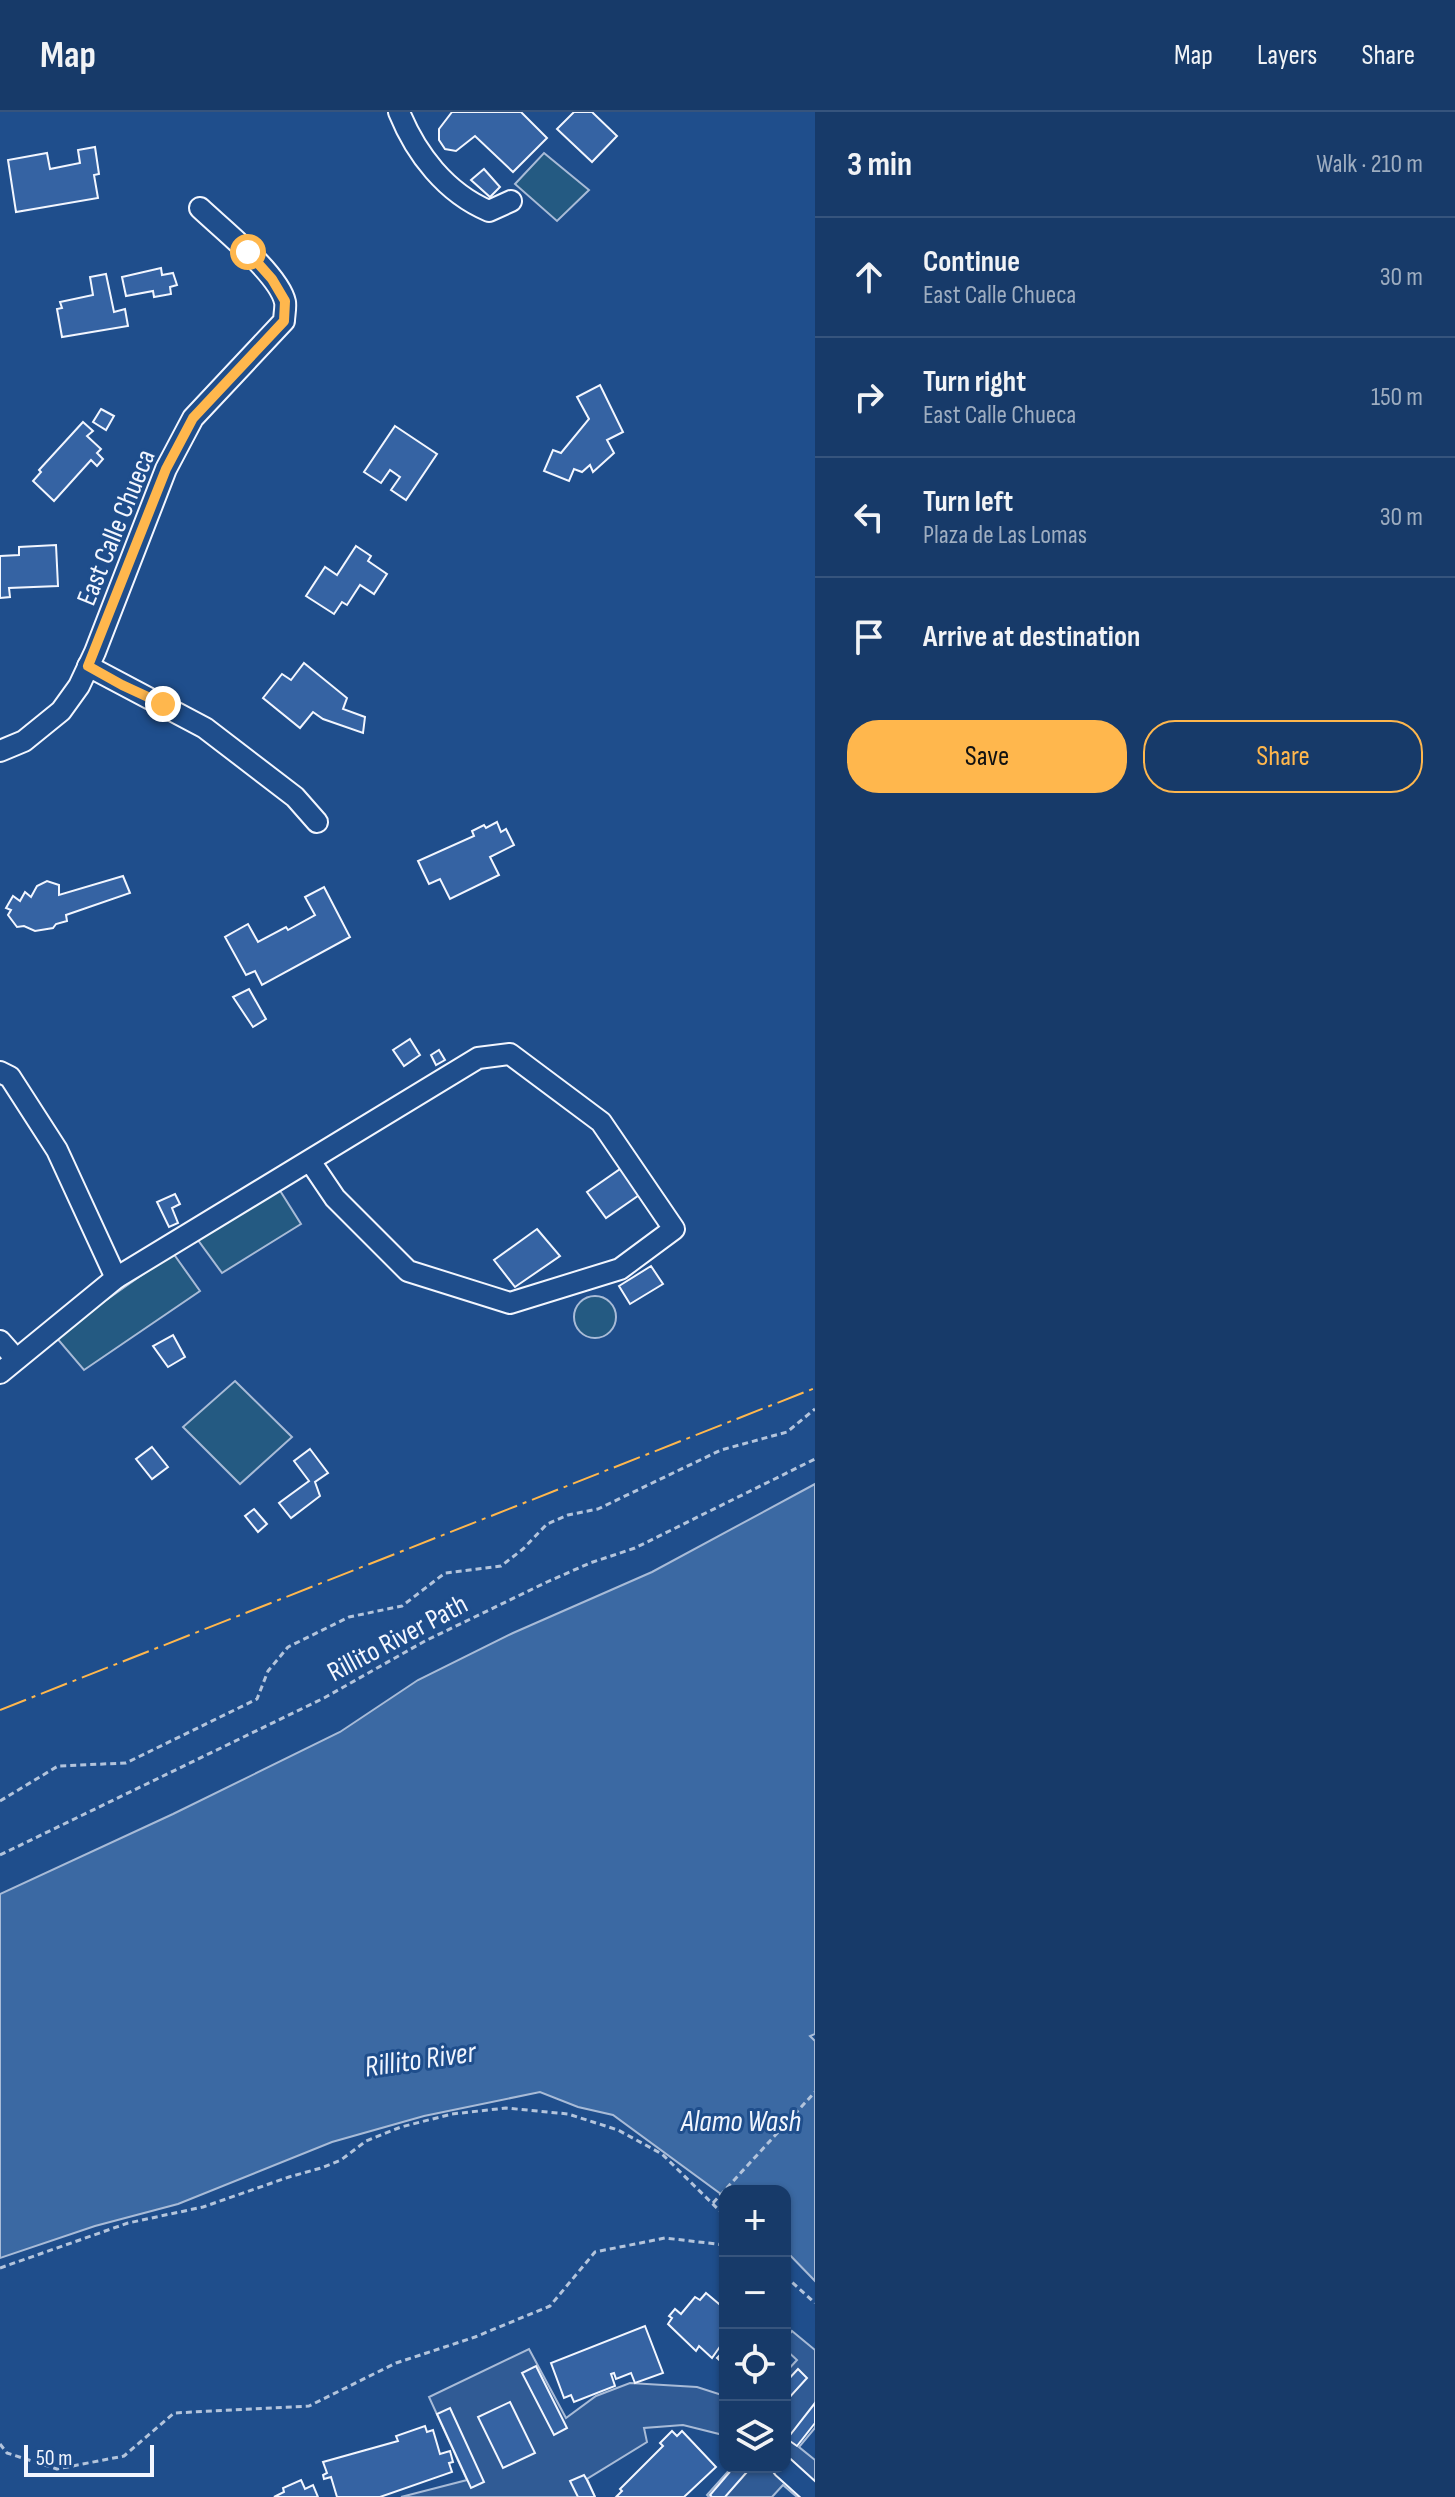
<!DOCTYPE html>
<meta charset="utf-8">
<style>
:root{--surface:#173a69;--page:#20416f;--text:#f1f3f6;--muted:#9eadc0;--line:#36547d;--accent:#ffb74d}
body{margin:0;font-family:"Sofia Sans Condensed",sans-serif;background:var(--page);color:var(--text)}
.controls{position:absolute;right:24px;bottom:24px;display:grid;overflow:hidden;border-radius:16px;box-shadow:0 2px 6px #0004}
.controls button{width:72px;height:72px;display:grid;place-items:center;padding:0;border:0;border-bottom:2px solid var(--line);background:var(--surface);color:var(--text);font:40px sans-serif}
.scale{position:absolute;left:24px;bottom:20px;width:130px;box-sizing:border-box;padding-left:8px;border:4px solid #f2f6ff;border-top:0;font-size:22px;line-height:28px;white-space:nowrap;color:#f2f6ff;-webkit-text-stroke:6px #1f4e8c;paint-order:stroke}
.stop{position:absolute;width:24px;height:24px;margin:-18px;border:6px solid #ffb74d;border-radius:50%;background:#fff}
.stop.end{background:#ffb74d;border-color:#fff;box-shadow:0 2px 8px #0008}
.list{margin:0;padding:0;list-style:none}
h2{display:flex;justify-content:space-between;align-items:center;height:104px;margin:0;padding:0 32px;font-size:34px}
h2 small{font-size:26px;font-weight:400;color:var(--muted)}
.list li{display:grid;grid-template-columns:52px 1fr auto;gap:24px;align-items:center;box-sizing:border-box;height:120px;padding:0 32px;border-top:2px solid var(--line)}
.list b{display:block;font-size:30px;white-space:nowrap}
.list p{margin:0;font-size:26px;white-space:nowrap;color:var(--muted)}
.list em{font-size:26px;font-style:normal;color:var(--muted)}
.actions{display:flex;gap:16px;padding:24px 32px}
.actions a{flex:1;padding:18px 0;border:2px solid var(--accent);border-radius:32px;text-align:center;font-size:28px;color:var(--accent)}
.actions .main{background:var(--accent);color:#111}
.icon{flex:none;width:44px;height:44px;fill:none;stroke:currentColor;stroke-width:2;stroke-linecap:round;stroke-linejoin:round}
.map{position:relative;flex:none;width:815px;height:2385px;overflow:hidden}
header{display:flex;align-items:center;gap:48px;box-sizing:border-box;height:112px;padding:0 40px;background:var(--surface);border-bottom:2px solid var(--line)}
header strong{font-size:38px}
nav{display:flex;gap:44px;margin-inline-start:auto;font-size:28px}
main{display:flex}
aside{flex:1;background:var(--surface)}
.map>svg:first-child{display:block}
</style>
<header>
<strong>Map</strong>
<nav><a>Map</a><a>Layers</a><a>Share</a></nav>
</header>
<main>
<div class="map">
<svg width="815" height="2385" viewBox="0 0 815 2385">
<rect width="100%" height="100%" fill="#1f4e8c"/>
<g fill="#245a82" stroke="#a8bbd7" stroke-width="2">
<polygon points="544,41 589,78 557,109 515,72"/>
<polygon points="279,1077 301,1112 222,1161 195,1124"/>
<polygon points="173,1141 200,1179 84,1258 55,1224"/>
<circle cx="595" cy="1205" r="21"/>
<polygon points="235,1269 292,1325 240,1372 183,1315"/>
</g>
<g fill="#305b95" stroke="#a8bbd7" stroke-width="2">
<polygon points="792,2219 815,2238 815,2316 799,2335 815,2348 815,2385 797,2385 783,2373 772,2385 709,2385 707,2383 732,2355 785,2355 785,2261 797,2248 785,2237 785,2228"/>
<polygon points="529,2237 566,2306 596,2284 630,2271 697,2275 725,2284 725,2326 719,2322 683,2313 644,2316 647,2330 587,2367 595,2385 401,2385 467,2368 429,2285"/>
</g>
<polygon fill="#3b69a3" stroke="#a8bbd7" stroke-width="2" points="815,1372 815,1922 810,1924 815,1929 815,2169 785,2138 785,2079 725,2079 725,2085 613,2003 578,1995 540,1980 424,2004 332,2030 178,2092 95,2114 0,2146 0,1782 173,1702 340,1620 418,1568 513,1521 652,1460"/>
<g fill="#3563a3" stroke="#f2f6ff" stroke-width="2">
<polygon points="521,0 547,26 513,60 475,24 456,39 445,37 439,28 439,17 452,0"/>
<polygon points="574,0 592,0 617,24 592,50 557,17"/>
<polygon points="95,35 99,62 94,63 98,86 16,100 8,48 47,41 50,57 80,51 78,38"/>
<polygon points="484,57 500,75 490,85 471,68"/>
<polygon points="161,156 162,163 173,161 177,173 170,175 171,182 154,185 153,179 126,184 122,165"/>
<polygon points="106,162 114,200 125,197 128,214 62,225 57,197 62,196 60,190 93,183 90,165"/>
<polygon points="600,273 623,320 607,328 614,341 593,360 590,353 582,360 574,357 569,369 544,359 553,338 561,341 589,307 577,285"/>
<polygon points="101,297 114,304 106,318 93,310"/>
<polygon points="83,310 93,319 87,324 101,337 97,341 103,347 97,354 91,348 54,389 33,369 41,360 39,358"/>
<polygon points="395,314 437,342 406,388 391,378 400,365 390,358 381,371 364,360"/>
<polygon points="56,433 58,474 9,476 10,485 0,486 0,444 19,443 19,435"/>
<polygon points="356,434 371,444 368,449 387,462 374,482 360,473 347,493 342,490 334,502 306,484 325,455 337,463"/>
<polygon points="304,551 347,586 343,597 365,605 363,621 323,607 313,600 300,616 263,586 282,562 291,568"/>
<polygon points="497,710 501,720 506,717 514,733 490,745 499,763 450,787 440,767 429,772 418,749 474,724 472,719 484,713 486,716"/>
<polygon points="123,764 130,781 66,803 67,809 56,812 53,816 35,819 24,814 17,815 8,803 11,798 6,796 13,784 20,789 25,780 31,785 37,774 47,769 59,773 59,783"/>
<polygon points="324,775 350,825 262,873 255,859 246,863 225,825 248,812 258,830 286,815 288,818 315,803 305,785"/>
<polygon points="249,877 266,907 253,915 233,885"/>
<polygon points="410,927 420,943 404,954 393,938"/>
<polygon points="439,938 445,948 436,953 431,943"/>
<polygon points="623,1055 642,1081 606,1106 587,1080"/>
<polygon points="175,1082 180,1092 172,1096 178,1111 169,1115 157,1090"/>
<polygon points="537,1117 560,1144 515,1175 494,1148"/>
<polygon points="651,1154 663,1172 630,1192 619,1174"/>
<polygon points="173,1223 185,1245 168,1255 153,1234"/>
<polygon points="152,1335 168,1355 152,1367 136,1347"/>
<polygon points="310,1337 328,1361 315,1370 320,1384 291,1406 279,1391 309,1369 294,1349"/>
<polygon points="254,1397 267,1412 258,1420 245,1404"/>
<polygon points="706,2181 725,2197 725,2253 717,2246 723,2240 719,2236 712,2246 699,2234 696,2239 668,2212 672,2206 669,2204 675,2197 681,2202 695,2185 700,2188"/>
<polygon points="645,2214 663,2261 635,2271 631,2261 616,2267 614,2261 611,2262 615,2274 574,2290 571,2283 564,2286 551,2251"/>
<polygon points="536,2254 567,2316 554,2323 522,2261"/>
<polygon points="798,2257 807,2266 788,2287 785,2283 785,2271"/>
<polygon points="510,2290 535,2341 503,2356 478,2305"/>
<polygon points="815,2291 815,2311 797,2334 787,2327"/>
<polygon points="450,2296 484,2370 471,2376 437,2302"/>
<polygon points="425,2314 427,2320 433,2318 440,2342 450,2339 453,2350 449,2351 452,2360 380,2385 337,2385 331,2365 324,2367 323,2363 327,2361 323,2350 398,2329 396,2324"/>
<polygon points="672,2319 677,2324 682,2319 716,2355 684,2385 616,2385 622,2379 620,2377 663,2334 660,2331"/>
<polygon points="734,2355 739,2355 746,2361 725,2385 712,2385 710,2383"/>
<polygon points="584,2363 587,2368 595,2385 578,2385 570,2369"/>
<polygon points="301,2368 305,2377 313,2373 318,2385 274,2385 284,2380 283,2376"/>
</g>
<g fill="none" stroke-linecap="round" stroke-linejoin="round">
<defs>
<g id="minor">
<path d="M399,0c17,42 47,81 90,99l22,-10"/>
<polyline points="88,554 205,616 295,685 317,710"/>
<path d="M0,639l24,-10 37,-30 18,-25 16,-34 71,-183 27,-51 91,-97c0,-5 2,-14 1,-19 -6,-28 -64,-74 -85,-94"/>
<polyline points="0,960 10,965 57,1038 116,1166"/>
<polyline points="0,1229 16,1247"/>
<polyline points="0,1261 116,1166 478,946 510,942 601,1010 674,1117 620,1157 510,1191 408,1159 335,1086 310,1049"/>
<polyline points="783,2355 815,2384"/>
</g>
</defs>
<use href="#minor" stroke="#f2f6ff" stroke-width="24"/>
<g stroke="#b3c4dc" stroke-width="3" stroke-dasharray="6 4" stroke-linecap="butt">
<polyline points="0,1689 58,1654 126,1651 257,1587 268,1559 288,1535 349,1505 402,1494 445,1461 501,1454 523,1437 547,1412 568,1403 598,1397 721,1338 787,1320 815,1297"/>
<polyline points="0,1743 324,1586 425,1529 547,1470 590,1451 635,1436 815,1347"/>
<polyline points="713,2091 815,1980"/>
<polyline points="0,2156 128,2111 203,2095 289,2065 321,2056 341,2048 366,2029 401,2015 452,2002 506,1996 568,2002 618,2018 662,2042 725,2104"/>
<polyline points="785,2164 815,2191"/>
<polyline points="0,2332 7,2341 57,2357 124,2344 174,2301 309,2294 396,2251 475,2225 550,2194 595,2140 665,2126 725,2133"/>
</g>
<use href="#minor" stroke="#1f4e8c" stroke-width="20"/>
<polyline stroke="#ffb74d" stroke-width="2" stroke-dasharray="28 6 4 6" stroke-linecap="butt" points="0,1598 815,1276"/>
</g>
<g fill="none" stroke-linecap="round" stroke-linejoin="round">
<polyline stroke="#ffb74d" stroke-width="10" points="163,592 122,573 88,554 166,357 193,306 284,209 285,189 272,167 248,140"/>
</g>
<g text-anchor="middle" stroke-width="6" stroke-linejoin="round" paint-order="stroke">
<g font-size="28" fill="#f2f6ff" stroke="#1f4e8c">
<text transform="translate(115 415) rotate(-68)" y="10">East Calle Chueca</text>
<text transform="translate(397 1525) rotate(-28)" y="10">Rillito River Path</text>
</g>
<g font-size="30" font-style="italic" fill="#f2f6ff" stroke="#1f4e8c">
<text transform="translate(420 1947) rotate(-8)" y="10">Rillito River</text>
<text x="741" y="2019">Alamo Wash</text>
</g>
</g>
</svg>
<div class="controls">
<button>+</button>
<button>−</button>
<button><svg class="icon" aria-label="locate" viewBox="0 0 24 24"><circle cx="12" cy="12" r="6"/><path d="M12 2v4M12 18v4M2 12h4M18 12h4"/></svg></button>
<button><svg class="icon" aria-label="layers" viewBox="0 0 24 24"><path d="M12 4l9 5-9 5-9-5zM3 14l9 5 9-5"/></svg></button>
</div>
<div class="scale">50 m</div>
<div class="stop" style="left:248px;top:140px"></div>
<div class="stop end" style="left:163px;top:592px"></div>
</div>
<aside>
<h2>3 min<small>Walk · 210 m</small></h2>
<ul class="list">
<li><svg class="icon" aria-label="ahead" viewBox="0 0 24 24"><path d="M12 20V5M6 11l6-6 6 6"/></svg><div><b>Continue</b><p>East Calle Chueca</p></div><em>30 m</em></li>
<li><svg class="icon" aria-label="right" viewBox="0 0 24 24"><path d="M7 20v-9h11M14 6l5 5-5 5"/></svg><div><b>Turn right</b><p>East Calle Chueca</p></div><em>150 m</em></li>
<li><svg class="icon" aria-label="left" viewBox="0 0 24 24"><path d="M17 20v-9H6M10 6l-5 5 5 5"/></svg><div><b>Turn left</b><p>Plaza de Las Lomas</p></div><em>30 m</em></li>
<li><svg class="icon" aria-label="arrive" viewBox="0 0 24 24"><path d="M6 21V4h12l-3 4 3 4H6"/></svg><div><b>Arrive at destination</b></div></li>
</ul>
<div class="actions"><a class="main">Save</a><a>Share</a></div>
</aside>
</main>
